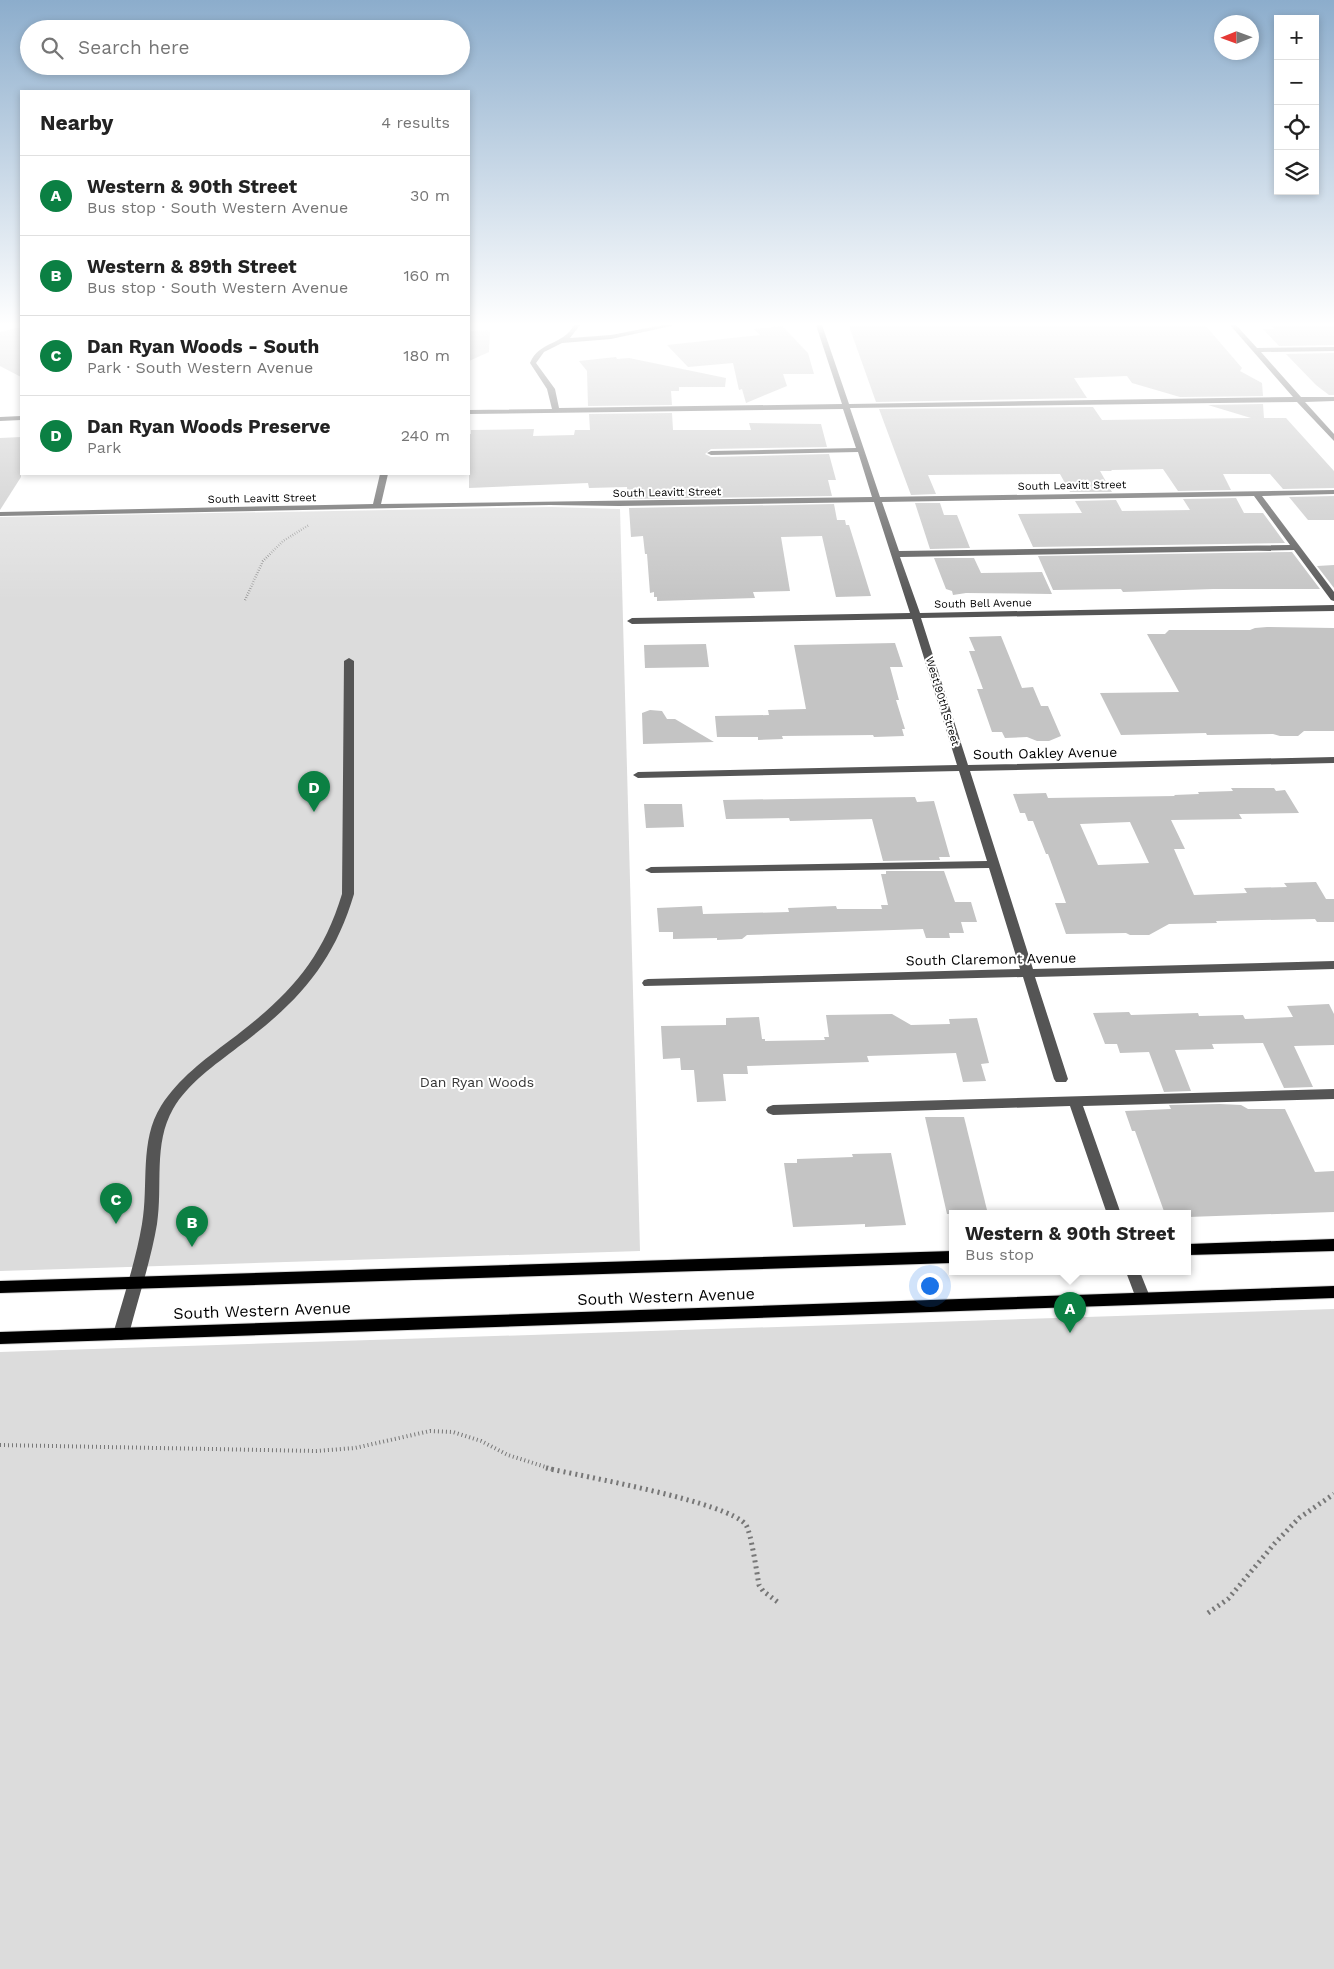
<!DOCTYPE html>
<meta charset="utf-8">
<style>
:root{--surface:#fff;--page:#f2f2f2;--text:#222;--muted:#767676;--line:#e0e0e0;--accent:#0b8043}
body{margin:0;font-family:"Work Sans",sans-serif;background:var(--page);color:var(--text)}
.controls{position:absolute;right:15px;top:15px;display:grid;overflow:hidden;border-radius:0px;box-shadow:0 2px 8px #0003}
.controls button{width:45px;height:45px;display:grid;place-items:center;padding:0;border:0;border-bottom:1px solid var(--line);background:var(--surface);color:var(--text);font:25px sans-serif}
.compass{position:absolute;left:1214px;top:15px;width:45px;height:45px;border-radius:50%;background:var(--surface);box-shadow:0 2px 8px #0003;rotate:269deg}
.you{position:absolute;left:929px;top:1285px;width:18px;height:18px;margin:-12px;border:4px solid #fff;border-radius:50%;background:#1a73e8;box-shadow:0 0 0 8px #1a73e833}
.badge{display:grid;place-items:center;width:32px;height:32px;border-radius:50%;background:var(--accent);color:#fff;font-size:16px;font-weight:700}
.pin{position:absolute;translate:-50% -41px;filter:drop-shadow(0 1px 2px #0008)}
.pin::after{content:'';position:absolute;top:26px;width:18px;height:15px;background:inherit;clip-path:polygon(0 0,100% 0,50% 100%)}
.popup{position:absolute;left:949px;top:1210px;width:242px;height:65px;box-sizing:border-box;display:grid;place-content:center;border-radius:0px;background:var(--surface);filter:drop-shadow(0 1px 4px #0005);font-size:16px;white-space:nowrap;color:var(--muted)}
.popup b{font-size:19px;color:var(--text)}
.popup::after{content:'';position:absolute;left:50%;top:100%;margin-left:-10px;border:10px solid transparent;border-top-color:var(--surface)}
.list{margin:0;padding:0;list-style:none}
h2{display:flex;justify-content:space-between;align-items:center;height:65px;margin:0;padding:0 20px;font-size:21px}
h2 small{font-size:16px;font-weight:400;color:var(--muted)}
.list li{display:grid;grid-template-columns:32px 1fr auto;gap:15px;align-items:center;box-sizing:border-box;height:80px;padding:0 20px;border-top:1px solid var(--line)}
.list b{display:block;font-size:19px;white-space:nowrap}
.list p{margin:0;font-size:16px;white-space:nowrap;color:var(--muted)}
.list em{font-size:16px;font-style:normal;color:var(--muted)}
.icon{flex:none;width:28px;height:28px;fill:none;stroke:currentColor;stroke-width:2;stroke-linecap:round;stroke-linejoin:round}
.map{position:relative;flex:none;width:1334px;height:1969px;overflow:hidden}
.search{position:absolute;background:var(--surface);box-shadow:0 2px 8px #0003;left:20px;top:20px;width:450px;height:55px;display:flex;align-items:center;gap:12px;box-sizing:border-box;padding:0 18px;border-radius:28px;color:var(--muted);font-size:19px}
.panel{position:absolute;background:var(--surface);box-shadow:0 2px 8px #0003;left:20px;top:90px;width:450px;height:385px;border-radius:0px}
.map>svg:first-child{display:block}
</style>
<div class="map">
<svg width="1334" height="1969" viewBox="0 0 1334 1969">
<rect width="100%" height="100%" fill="#fff"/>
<g fill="#dcdcdc">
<polygon points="551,507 620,509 640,1251 0,1271 0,517"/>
<polygon points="1334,1309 1334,1969 0,1969 0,1352"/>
</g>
<g fill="#c4c4c4" fill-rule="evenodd">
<polygon points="851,325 1205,325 1242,368 1240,371 1262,383 1263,396 1180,397 1132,383 1127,376 1074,378 1087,398 876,402 849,326"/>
<polygon points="1270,325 1334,325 1334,345 1279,346 1263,329 1274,329"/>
<polygon points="782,326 808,353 814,374 783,374 787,386 746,403 742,389 739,390 733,363 688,367 667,345 760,335 754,329"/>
<polygon points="21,327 21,377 0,366 0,332"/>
<polygon points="490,330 489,352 469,361 469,331"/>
<polygon points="1334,353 1334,395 1329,395 1316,385 1286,354"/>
<polygon points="616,357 617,359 629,358 726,378 725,387 679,387 679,391 671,391 672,405 588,406 587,371 579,361"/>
<polygon points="1263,404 1264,418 1286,418 1334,471 1334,488 1283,489 1270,474 1223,474 1231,490 1178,491 1163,469 1111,470 1112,471 1100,471 1112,492 1070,492 1060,474 928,475 936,494 911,495 879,409 1093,407 1102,420 1251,418 1208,405"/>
<polygon points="672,413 673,430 751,430 749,423 821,424 827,447 711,449 705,454 711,457 829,454 836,480 828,480 832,496 628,499 627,487 589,488 588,483 469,488 469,434 471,434 471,430 534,429 533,436 574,435 575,430 590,430 589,414"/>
<polygon points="21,437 21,477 0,510 0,438"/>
<polygon points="1334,496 1334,520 1308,520 1289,497"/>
<polygon points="1236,498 1244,513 1263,513 1285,543 1033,547 1018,514 1082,513 1075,501 1116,500 1122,511 1190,510 1183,499"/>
<polygon points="915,503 940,503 944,515 957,515 970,548 930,549"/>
<polygon points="834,504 837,520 845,520 846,525 849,525 871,596 836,597 822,536 781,537 790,591 753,592 755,598 657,601 657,597 654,597 654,592 650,593 647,554 645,554 643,536 631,537 629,508"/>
<polygon points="1292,552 1320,589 1213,589 1123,592 1121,589 1053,590 1038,556"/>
<polygon points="934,558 974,558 981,573 1042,572 1052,594 966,593 953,595 952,591 946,589"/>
<polygon points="1334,565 1334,588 1317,566"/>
<polygon points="1267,627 1334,628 1334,731 1304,731 1298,736 1280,736 1273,734 1207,735 1206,733 1121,735 1100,693 1179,692 1147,634 1165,634 1169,630 1250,630 1255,628"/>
<polygon points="1001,636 1022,688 1033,687 1041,706 1048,706 1061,736 1049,741 1037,741 1027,737 1005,738 1002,732 992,732 977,689 983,689 969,651 975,651 969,637"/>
<polygon points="895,643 903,667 890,667 899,700 896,700 905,729 902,729 904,736 874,737 873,735 782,736 783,739 758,740 758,737 717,737 715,716 769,715 768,710 806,709 794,645"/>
<polygon points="706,644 709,667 645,668 644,645"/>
<polygon points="650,710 662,711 667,719 675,719 714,742 643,744 642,713"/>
<path d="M1231,788h43l2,3 9,-1 14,23 -60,1 3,5 -71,1 14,29h-11l20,46 53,-2 -3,-5 43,-1 -3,-4 32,-1 10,17h8v23h-17l-2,-3 -99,2 1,2 -48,1 -20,11h-19l-4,-2 -60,1 -11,-31h11l-18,-49h-2l-13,-33h-5l-3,-8h-5l-7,-19 33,-1 2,5 127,-2 -1,-1 25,-1 -1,-2 35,-1zM1130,822l19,41 -51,2 -18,-41z"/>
<polygon points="915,797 917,802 934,801 950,857 939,857 940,860 883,861 872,819 790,821 789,818 726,819 723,800"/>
<polygon points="644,804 682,804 684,827 646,828"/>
<polygon points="886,871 944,871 955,902 971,902 977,922 961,922 964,933 949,933 950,938 926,938 923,929 747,935 742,939 717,940 717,938 673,939 673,932 659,932 657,908 702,906 703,914 789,912 788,908 836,906 837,909 882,909 881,905 888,905 881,874 886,874"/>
<polygon points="1329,1004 1334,1014 1334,1045 1294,1046 1313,1087 1284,1088 1263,1043 1212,1044 1214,1049 1175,1050 1191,1091 1164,1092 1149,1052 1120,1053 1117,1044 1105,1044 1093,1013 1129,1012 1131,1015 1198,1013 1199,1016 1243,1015 1245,1019 1293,1017 1287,1006"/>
<polygon points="892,1014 911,1025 950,1024 949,1019 977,1018 989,1063 981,1064 986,1081 963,1082 956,1053 867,1056 869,1062 747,1066 748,1074 723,1074 726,1101 697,1102 694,1070 681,1070 680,1058 663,1059 661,1026 726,1025 726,1018 759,1017 762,1039 765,1039 765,1041 825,1040 824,1037 829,1037 826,1015"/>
<polygon points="1220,1104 1241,1105 1248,1109 1285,1109 1315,1172 1334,1171 1334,1212 1188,1217 1188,1214 1165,1214 1135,1131 1132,1131 1125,1111 1171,1109 1169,1105"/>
<polygon points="925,1117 964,1117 988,1214 947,1214"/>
<polygon points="891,1153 906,1225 865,1227 865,1224 793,1227 784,1163 797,1163 797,1159 853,1157 852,1154"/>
</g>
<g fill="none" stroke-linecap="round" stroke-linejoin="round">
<defs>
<g id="major">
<polygon points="1334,1239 1334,1251 1188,1255 1188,1244"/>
<polygon points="952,1251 952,1263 0,1293 0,1281"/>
<polygon points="1334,1286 1334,1298 0,1344 0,1332"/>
</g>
</defs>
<use href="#major" stroke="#dbdbdb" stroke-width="2"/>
<polyline stroke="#777" stroke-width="2.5" stroke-dasharray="0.5 2" stroke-linecap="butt" points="245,600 263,561 283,541 309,525"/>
<polyline stroke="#777" stroke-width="4" stroke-dasharray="1 3" stroke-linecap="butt" points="0,1445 316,1451 355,1448 430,1431 453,1432 481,1441 508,1455 552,1469"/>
<g stroke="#777" stroke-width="5" stroke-dasharray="2 4" stroke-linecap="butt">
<path d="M546,1468c35,8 183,34 200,57 5,7 11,49 13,60l4,6 16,12"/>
<polyline points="1208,1613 1228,1599 1275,1543 1299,1518 1334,1494"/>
</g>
<g fill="#555" fill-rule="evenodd">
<path d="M574,325h6l-10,13 41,-3 52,-10h13l-65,14 -49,4 -18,9 -8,11 19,26 4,19 283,-4 -26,-79h6l27,79 444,-7 -63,-72h6l21,23 77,-1v4l-73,1 40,45h33v4l-29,1 29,32v7l-37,-39 -447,6 30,89 454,-7v4l-72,2 72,96v9l-3,-1 -37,-50 -394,7 20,56 414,-8v6l-413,7 47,147 366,-8v6l-364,8 63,198 301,-8v8l-299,8 33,102 -2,3h-10l-2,-3 -31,-102 -379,9 -2,-3 2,-3 4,-1 372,-10 -31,-101 -338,5 -6,-3 6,-3 336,-6 -28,-90 -321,7 -5,-3 5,-3 319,-7 -45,-146 -280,5 -5,-3 5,-3 278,-5 -36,-111 -255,4 -69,-1 -550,11v-4l373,-8 7,-30h8l-7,30 491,-7 -14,-45 -147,3 -4,-2 4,-2 145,-3 -13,-39 -374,5v-4l83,-1 -5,-20 -17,-26c9,-22 34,-18 44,-38zM1254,496l36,49 -391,6 -17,-49z"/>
<polygon points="21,416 21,420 0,421 0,417"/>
<path d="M349,658l5,3v233c-21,71 -58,110 -116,153 -23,18 -50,36 -65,62 -20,35 -10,77 -16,115 -6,36 -19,75 -28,110l-2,4 -6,2 -6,-2 -2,-4c10,-35 23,-74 29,-110 7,-39 -3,-83 19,-118 18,-28 43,-46 68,-65 57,-43 92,-78 113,-147l2,-233z"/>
<polygon points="1334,1089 1334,1099 1083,1106 1121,1214 1107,1214 1070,1106 773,1115 768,1113 766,1110 768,1107 773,1105"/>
<polygon points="1126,1272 1140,1272 1150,1297 1147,1301 1142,1303 1137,1301"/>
</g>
<use href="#major" fill="#000" fill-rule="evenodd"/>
</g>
<linearGradient id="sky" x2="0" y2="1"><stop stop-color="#8cadcc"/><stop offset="0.54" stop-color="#fff"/><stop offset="1" stop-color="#fff" stop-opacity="0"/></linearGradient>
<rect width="1334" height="601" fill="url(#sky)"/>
<g text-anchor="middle" stroke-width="4" stroke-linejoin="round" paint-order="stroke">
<g font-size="11" fill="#000" stroke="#fff">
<text transform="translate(1072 485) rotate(-1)" y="4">South Leavitt Street</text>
<text transform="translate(667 492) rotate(-1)" y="4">South Leavitt Street</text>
<text transform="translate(262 498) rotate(-1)" y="4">South Leavitt Street</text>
<text transform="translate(983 603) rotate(-1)" y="4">South Bell Avenue</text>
<text transform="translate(943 701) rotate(73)" y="4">West 90th Street</text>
</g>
<g font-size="14" fill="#000" stroke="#fff">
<text transform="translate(1045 753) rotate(-1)" y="5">South Oakley Avenue</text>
<text transform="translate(991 959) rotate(-1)" y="5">South Claremont Avenue</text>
</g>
<g font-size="14" fill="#333" stroke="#fff">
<text x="477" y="1087">Dan Ryan Woods</text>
</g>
<g font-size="16" fill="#000" stroke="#fff">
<text transform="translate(666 1296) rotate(-2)" y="6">South Western Avenue</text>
<text transform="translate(262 1310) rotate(-2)" y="6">South Western Avenue</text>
</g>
</g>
</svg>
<div class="controls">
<button>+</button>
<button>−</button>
<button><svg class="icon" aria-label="locate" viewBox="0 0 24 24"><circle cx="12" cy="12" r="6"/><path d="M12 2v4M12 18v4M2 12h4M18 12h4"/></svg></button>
<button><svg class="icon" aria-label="layers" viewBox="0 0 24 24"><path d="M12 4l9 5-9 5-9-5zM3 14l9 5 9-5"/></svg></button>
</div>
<svg class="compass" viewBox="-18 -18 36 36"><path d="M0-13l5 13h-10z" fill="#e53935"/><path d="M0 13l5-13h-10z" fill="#767676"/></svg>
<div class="you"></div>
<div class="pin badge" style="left:1070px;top:1333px">A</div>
<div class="popup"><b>Western &amp; 90th Street</b>Bus stop</div>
<div class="pin badge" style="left:192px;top:1247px">B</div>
<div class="pin badge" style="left:116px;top:1224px">C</div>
<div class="pin badge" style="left:314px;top:812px">D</div>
<div class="search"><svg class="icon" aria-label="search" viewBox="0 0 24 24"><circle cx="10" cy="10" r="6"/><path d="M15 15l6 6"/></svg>Search here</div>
<section class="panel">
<h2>Nearby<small>4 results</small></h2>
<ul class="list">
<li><span class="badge">A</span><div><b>Western &amp; 90th Street</b><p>Bus stop · South Western Avenue</p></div><em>30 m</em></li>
<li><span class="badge">B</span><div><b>Western &amp; 89th Street</b><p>Bus stop · South Western Avenue</p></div><em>160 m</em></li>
<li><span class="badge">C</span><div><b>Dan Ryan Woods - South</b><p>Park · South Western Avenue</p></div><em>180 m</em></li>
<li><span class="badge">D</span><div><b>Dan Ryan Woods Preserve</b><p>Park</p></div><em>240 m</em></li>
</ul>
</section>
</div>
